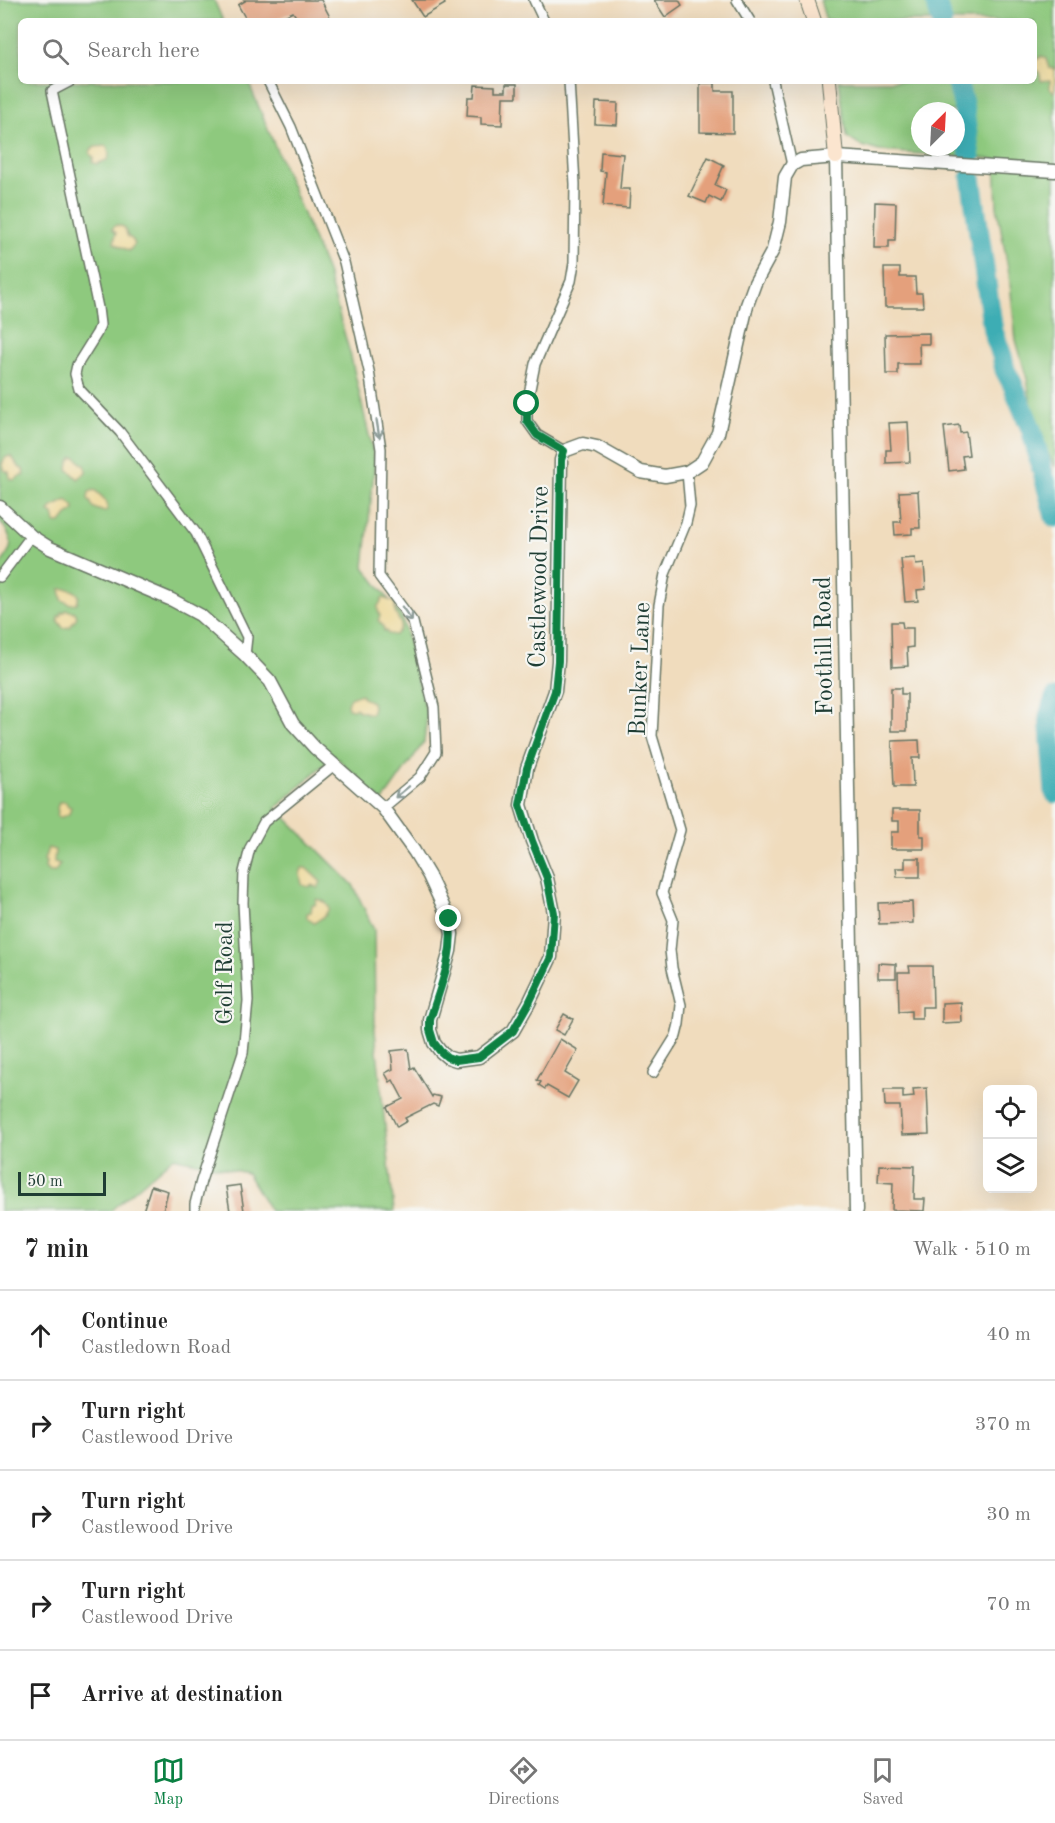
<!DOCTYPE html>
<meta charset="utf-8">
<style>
:root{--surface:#fff;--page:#f6f6f6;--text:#222;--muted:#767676;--line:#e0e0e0;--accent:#0b8043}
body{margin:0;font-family:"Old Standard TT",serif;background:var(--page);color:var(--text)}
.controls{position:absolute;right:18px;bottom:18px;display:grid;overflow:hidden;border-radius:9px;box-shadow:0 6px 24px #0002}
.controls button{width:54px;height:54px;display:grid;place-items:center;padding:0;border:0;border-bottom:2px solid var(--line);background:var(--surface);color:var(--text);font:30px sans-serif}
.compass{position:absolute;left:911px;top:102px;width:54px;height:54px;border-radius:50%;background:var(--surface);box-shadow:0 6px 24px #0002;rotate:24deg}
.scale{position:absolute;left:18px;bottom:15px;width:88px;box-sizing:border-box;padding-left:6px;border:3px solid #1f3d34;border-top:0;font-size:16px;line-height:21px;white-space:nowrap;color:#1f3d34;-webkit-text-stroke:4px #f6f6f2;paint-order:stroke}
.stop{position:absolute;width:18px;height:18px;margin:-14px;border:4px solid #0b8043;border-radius:50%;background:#fff}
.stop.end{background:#0b8043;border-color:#fff;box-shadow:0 2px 6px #0008}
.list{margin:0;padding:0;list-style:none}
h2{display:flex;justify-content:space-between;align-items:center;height:78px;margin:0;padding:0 24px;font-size:26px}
h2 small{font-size:20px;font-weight:400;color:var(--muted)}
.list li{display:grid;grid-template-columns:39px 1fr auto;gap:18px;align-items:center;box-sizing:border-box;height:90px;padding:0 24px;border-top:2px solid var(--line)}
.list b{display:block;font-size:22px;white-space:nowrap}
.list p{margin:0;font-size:20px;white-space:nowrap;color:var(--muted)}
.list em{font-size:20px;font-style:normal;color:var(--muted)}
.icon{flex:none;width:33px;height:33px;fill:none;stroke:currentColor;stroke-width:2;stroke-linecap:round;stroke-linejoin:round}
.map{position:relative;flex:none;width:1055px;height:1211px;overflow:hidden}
.search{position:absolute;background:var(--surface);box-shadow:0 6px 24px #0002;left:18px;right:18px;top:18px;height:66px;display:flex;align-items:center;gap:15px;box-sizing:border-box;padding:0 21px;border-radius:9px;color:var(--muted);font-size:22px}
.sheet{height:528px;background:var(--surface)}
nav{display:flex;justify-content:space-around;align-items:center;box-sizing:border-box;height:84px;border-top:2px solid var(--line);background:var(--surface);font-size:16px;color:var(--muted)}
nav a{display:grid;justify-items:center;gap:3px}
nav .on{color:var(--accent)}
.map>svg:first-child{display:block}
</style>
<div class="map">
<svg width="1055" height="1211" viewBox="0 0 1055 1211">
<rect width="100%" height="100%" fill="#f6f6f2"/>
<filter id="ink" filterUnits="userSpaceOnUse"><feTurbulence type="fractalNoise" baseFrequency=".0167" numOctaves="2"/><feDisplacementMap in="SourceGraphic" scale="12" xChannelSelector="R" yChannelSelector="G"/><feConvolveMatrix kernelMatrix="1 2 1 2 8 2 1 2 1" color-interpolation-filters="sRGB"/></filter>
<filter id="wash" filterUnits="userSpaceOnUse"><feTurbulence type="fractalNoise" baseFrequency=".008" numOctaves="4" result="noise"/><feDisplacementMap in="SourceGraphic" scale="24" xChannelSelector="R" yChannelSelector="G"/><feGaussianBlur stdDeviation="1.35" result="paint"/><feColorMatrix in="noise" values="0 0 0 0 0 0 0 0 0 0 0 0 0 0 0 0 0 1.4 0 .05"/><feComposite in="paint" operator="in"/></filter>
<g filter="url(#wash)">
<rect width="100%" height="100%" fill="#f0dcbd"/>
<g fill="#8ec97e" stroke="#568359" stroke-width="1.5" fill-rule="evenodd">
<path d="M0,0h214l9,21h-202v60h227l79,191 24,85 24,104 -11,106 38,50 25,99 -3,26 -42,60 -48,-47 -58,53 77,77 21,45 1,101 19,180h-124l-23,-38 -74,-16 -63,54h-110v-646c15,-18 14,-26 0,-44z"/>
<path d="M820,0h235v467l-15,-29 -8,-29 -5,-30 -11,-39 -7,-66 -12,-67 -2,-48 -116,-8 -20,-6 -12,-8 -8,-56h195v-60h-208zM920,111h36v36h-36z"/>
</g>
<g fill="#eeda9e" stroke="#868c69" stroke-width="1.5">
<polygon points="1042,56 1046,59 1049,68 1055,69 1055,93 1050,88 1050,80 1041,81 1039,71 1035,70 1034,61"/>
<path d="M106,146c4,6 4,8 1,14l-10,4 -5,-2 2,-4 -4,-4 1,-5 4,-2z"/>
<polygon points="116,225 124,227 128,237 132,239 135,244 129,251 114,243 116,233 112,229"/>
<polygon points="9,456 12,457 20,468 23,469 24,476 21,475 15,480 10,479 9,472 5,471 2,464 5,458"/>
<polygon points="73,457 76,457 81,463 85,464 86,472 78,479 68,469 69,461"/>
<path d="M94,490l2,1c5,6 14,10 11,19l-3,2c-3,-2 -8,-2 -11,-5 -2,-3 -2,-5 -5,-8l1,-7z"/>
<polygon points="67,500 74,507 74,511 67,515 61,523 55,523 53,514 49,512 52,507"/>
<path d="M60,589c6,-1 15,0 19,7l-2,7 -7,1 -8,-4z"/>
<path d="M383,598l12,4c0,1 0,9 0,10 4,11 11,11 0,23l-7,-1 -2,-3h-2l-1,-5 -5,-6 2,-4c-4,-10 -3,-8 3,-18z"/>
<polygon points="66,610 75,612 77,617 70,627 63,628 58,621 58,616 61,616 62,612 65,612"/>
<polygon points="361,694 363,698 372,702 373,707 371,714 359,711 356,708 353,709 348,708 347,703 350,698"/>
<polygon points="59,802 66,802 68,806 71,807 69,814 62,817 59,817 57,815 58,812 57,808"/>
<polygon points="48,848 55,850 54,862 60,864 55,872 49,872 45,868 46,862 44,860"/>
<polygon points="302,868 306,868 321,882 318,888 311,885 309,887 302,885 300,874"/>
<polygon points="317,899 325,902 329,907 329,910 326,913 326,915 314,923 307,918 307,913 311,912 312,905 315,905"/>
</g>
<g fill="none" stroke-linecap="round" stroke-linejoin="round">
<g stroke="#3cadb4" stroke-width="21">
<polyline points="935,0 942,21"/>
<polyline points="957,81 963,103 970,157"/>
<polyline points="971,177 993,331 1002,356 1005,370 1012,383 1031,429 1055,517"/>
<polyline points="1055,698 1049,716 1055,793"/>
</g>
</g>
<g id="blocks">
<g fill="#e4a07b">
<polygon points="244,0 321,0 332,21 293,21 297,18 293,12 273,21 247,21 238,5 245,1"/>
<polygon points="412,0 443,0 445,4 423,17"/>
<polygon points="654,0 679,0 682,5 665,17"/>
<polygon points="700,83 715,83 715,91 733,91 733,133 700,132"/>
<polygon points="506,84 517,84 517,97 503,97 502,125 481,124 481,117 467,116 468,97 474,97 475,85 495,86 495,91 506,91"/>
<polygon points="596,102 618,103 617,125 595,124"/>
<polygon points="601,152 623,154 620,189 630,189 629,208 603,206 606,172 600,171"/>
<polygon points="708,157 724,165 715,185 726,190 721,202 709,196 706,203 689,196"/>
<polygon points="875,202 896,203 895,240 889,240 889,248 874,248"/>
<polygon points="884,268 900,268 900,277 915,277 916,293 922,293 923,307 885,307"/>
<polygon points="929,333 929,344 919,344 920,364 898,364 898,374 886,374 885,334"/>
<polygon points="908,422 910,462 886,463 886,450 891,450 889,423"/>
<polygon points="959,425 960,433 966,432 969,455 962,456 964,469 949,471 944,427"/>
<polygon points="918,491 920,528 912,528 912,534 895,535 894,522 901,522 899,492"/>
<polygon points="915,558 916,565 924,564 926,589 917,590 918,601 905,602 901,559"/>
<polygon points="891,622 902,622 903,628 913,628 913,647 907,648 908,666 892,667"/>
<polygon points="891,688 901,688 901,694 907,694 907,731 891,731"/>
<polygon points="919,740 920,758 912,758 913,787 894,787 892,741"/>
<polygon points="892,810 920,810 920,836 924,836 924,849 891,849 891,832 899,832 899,821 892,821"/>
<polygon points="905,858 920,858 920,877 897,877 896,868 905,868"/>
<polygon points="912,902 913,923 879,924 878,903"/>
<polygon points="878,963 896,964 896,978 878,978"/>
<polygon points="909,966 932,966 933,1007 922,1007 922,1019 911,1019 911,1011 899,1012 898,972 910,972"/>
<polygon points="961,1002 962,1022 942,1023 942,1003"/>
<polygon points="564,1014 573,1019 564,1035 555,1030"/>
<polygon points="560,1039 578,1050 565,1073 578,1081 568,1098 547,1086 545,1089 539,1085 541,1082 537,1080"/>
<polygon points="408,1049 411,1069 414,1067 432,1097 433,1095 441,1097 438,1106 433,1104 405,1118 407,1121 397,1127 387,1107 403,1099 393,1080 390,1082 385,1073 393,1069 391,1051"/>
<polygon points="927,1088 929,1134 902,1135 900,1106 885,1106 884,1090 903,1090 903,1098 914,1097 913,1089"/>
<polygon points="879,1165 915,1166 914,1199 925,1199 924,1211 892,1210 893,1183 878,1182"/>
<polygon points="240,1185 244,1211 230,1211 226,1187"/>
<polygon points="151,1186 168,1191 163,1211 143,1211"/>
</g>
</g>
</g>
<g filter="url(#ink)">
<use href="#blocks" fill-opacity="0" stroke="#687564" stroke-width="1.5"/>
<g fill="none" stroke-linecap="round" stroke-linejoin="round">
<defs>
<g id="minor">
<polyline points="534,0 544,21"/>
<polyline points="737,0 750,21"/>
<polyline points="71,81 52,91 98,308 100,325 97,333 77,365 75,374 79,389 120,432 196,533 247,637 245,655"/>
<polyline points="268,81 291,127 344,262 369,371 381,449 379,576 413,622 434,707 436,752 420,777 383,808"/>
<polyline points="773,81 792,165"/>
<polyline points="564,451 537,435 527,421 527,404 535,364 571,281 574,263 575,184 569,81"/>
<polyline points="0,577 31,536"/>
<polyline points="653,1073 676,1036 679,1024 681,1005 672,968 670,950 673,920 662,893 680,830 652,736 659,605 665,574 686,523 690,506 687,472"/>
<polyline points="195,1211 195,1204 201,1181 243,1053 248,1001 243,903 244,872 250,848 264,822 334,765"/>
</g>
<g id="tertiary">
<polyline points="836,157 856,1211"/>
<polyline points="0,507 31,536 50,548 172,600 200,615 245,655 270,681 293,724 315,748 383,808 414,851 429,876 449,919 452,934 450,951 430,1020 430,1030 434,1043 440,1051 447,1057 456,1060 479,1057 513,1031 529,1003 551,957 554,913 547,878 532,841 521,805 527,768 555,691 558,661 561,460 564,451 583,444 597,447 641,472 665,476 687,472 702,462 718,433 747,305 755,283 773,250 780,222 785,177 792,165 801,160 836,157 1055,171"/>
</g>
<g id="secondary">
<polyline points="807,0 814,21"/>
<polyline points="829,81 836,157"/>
</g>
</defs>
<use href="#minor" stroke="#687564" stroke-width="12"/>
<use href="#tertiary" stroke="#687564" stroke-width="15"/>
<use href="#secondary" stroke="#687564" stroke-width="16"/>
<use href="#minor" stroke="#fff" stroke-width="9"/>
<use href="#tertiary" stroke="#fff" stroke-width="12"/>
<use href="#secondary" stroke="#fbe5cf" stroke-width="14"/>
</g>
<defs><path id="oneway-shaft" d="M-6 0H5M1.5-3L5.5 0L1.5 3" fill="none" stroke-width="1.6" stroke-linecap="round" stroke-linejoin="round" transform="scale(1.5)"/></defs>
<g stroke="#8f9e9a">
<use href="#oneway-shaft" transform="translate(378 429) rotate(81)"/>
<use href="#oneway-shaft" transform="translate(407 614) rotate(55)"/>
<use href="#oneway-shaft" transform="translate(402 792) rotate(141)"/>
</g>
</g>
<g fill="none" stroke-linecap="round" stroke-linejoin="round" filter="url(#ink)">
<path stroke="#0b8043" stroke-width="8" d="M449,919c7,33 -9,68 -19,101v10l4,13 6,8 7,6 9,3 23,-3 34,-26 16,-28 22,-46 3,-44 -7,-35 -15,-37 -12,-36 7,-37 28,-77 3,-30 3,-201 3,-9 -27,-16 -10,-14v-17"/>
</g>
<g text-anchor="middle" stroke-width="4.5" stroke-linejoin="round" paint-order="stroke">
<g font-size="24" fill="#1f3d34" stroke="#f6f6f2">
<text transform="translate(538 577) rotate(-89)" y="8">Castlewood Drive</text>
<text transform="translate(823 646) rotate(-91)" y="8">Foothill Road</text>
<text transform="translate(639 669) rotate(-88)" y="8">Bunker Lane</text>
<text transform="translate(224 973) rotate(-90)" y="8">Golf Road</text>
</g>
</g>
</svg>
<div class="controls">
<button><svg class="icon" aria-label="locate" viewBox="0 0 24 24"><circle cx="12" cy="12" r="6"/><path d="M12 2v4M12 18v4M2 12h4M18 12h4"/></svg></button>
<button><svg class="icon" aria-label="layers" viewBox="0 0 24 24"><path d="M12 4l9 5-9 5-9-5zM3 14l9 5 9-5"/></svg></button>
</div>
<svg class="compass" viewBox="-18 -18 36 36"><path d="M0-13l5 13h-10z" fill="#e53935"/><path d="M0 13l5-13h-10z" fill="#767676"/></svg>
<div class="scale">50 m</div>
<div class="stop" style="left:527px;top:404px"></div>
<div class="stop end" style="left:449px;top:919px"></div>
<div class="search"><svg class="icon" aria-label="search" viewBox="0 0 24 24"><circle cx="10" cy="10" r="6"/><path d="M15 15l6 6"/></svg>Search here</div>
</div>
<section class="sheet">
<h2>7 min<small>Walk · 510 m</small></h2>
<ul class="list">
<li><svg class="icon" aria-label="ahead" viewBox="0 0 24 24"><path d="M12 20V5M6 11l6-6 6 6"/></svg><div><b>Continue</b><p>Castledown Road</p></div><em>40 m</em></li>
<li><svg class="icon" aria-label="right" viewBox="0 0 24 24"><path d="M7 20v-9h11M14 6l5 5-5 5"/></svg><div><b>Turn right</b><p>Castlewood Drive</p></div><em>370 m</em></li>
<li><svg class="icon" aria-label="right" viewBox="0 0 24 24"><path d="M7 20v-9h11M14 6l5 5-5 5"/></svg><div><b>Turn right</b><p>Castlewood Drive</p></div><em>30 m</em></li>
<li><svg class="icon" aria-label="right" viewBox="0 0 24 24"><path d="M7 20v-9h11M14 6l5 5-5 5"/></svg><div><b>Turn right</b><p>Castlewood Drive</p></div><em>70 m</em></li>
<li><svg class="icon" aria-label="arrive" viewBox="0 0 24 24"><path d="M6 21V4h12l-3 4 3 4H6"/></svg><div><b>Arrive at destination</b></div></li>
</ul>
</section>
<nav>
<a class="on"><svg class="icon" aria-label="map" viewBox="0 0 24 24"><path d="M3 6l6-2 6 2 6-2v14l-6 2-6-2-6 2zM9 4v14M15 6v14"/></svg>Map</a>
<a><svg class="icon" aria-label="directions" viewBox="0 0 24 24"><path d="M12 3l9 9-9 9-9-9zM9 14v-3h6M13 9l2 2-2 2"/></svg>Directions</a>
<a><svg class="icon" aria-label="saved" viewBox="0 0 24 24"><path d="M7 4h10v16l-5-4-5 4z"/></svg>Saved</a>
</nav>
